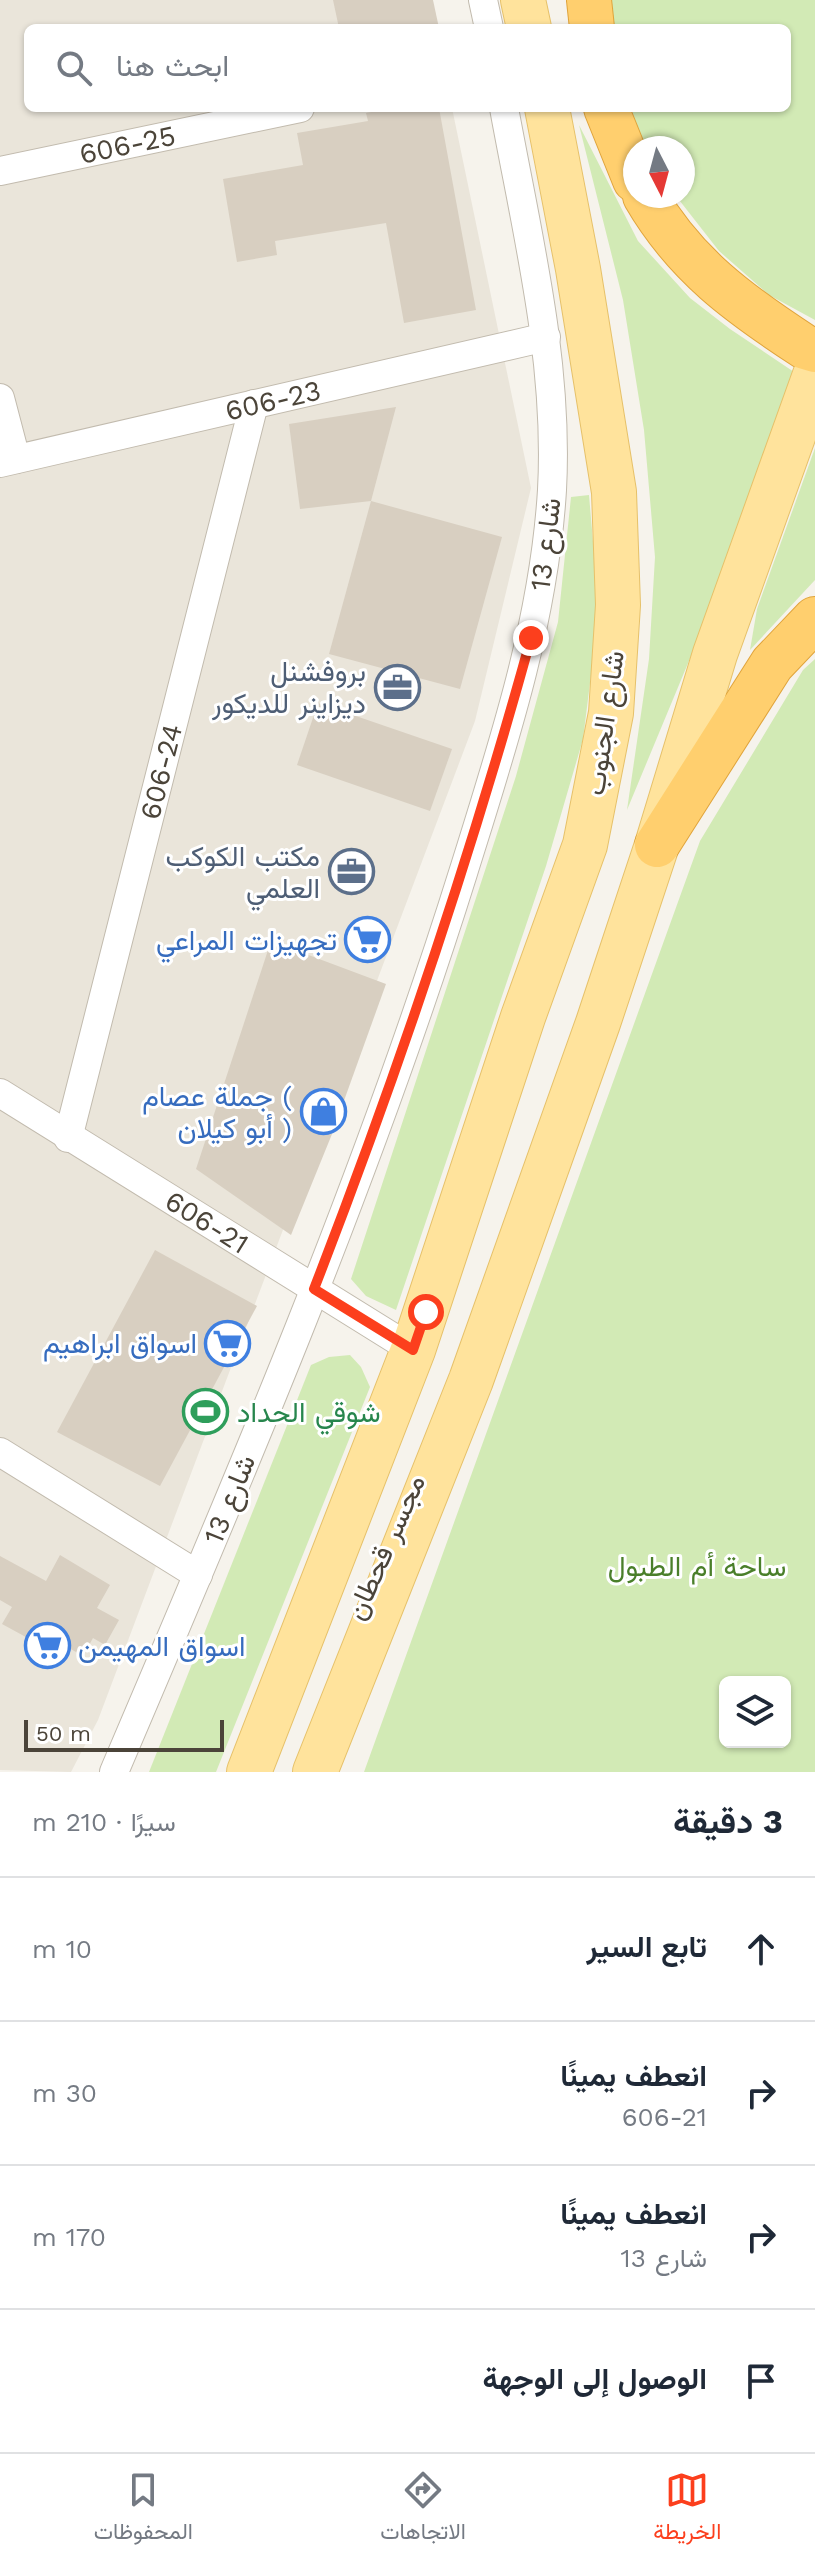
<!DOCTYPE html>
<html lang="ar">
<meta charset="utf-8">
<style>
:root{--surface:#fff;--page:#f2f2f3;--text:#1f2937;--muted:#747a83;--line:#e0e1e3;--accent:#fc3f1d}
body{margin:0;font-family:"Work Sans",Vazirmatn,sans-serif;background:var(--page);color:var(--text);direction:rtl}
.controls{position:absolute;right:24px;bottom:24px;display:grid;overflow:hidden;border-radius:12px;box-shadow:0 2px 6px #0004}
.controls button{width:72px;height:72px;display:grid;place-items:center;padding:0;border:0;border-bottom:2px solid var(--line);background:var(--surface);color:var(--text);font:40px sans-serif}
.compass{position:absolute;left:623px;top:136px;width:72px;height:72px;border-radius:50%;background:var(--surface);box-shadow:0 2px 6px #0004;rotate:174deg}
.scale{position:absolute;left:24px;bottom:20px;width:200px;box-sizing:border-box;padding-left:8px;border:4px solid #4b4439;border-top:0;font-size:22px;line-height:28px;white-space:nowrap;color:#4b4439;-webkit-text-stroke:6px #fff;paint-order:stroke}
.stop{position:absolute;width:24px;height:24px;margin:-18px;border:6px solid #fc3f1d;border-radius:50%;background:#fff}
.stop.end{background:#fc3f1d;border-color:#fff;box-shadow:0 2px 8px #0008}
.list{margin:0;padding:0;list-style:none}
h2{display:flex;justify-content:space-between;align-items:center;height:104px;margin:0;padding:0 32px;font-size:34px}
h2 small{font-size:26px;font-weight:400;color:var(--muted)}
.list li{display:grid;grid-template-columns:52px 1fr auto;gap:24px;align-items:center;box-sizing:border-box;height:144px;padding:0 32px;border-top:2px solid var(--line)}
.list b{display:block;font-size:30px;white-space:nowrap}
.list p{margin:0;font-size:26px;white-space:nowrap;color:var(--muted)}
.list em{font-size:26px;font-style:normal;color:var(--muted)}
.icon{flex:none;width:44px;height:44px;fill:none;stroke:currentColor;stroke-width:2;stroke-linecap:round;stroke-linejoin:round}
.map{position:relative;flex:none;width:815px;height:1772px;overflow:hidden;direction:ltr}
.search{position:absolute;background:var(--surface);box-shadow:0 2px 6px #0004;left:24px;right:24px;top:24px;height:88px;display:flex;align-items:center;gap:20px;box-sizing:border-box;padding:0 28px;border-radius:12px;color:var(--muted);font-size:30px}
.sheet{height:680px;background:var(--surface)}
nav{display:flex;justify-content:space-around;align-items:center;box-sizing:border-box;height:112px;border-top:2px solid var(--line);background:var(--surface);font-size:22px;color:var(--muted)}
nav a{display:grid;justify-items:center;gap:4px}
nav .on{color:var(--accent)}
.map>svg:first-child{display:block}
</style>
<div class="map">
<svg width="815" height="1772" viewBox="0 0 815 1772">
<rect width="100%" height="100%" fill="#f6f3ec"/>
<polygon fill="#eae5da" points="0,0 429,0 435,28 28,28 28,108 452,108 531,488 475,721 98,1720 71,1772 0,1770"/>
<g fill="#d2eab5" fill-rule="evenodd">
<polygon points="610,0 815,0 815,320 769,295 719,251 676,196 683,196 683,148 644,148 631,108 787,108 787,28 613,28"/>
<polygon points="579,125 638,241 690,298 730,329 800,376 691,656 627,810 649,659 655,557 644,430 623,300"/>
<polygon points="815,448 815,580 750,650 757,609"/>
<polygon points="589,495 599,611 583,739 546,866 396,1310 366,1296 351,1279 516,776 558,622 571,497"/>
<path d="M815,659v1113h-451l336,-931 103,-171zM725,1682h60v60h-60z"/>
<polygon points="350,1355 361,1367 370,1387 216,1772 149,1772 311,1365 329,1357"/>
</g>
<g fill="#d8cfc1">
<polygon points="333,0 433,0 439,28 339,28"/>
<polygon points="392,108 439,108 476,310 404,323 386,223 275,241 277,255 237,262 223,179 303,165 297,133 368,121 366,113"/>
<polygon points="396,407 371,501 300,509 289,424"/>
<polygon points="371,501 502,537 460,689 329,654"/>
<polygon points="318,703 452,749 430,811 297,765"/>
<polygon points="271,941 386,984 332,1134 291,1235 196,1169"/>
<polygon points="155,1250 257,1306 160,1486 57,1432"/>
<polygon points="60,1555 110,1585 97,1608 119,1620 105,1645 93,1638 83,1656 41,1632 35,1642 2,1624 12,1607 0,1600 0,1556 46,1581"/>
</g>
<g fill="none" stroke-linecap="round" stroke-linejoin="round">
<defs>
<g id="minor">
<polyline points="483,0 489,28"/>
<path id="s1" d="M0,171l300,-63"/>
<polyline points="0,398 16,459"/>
<path id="s2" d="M0,463l546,-126"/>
<path id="s3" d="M0,1093l413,257"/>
<path id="s4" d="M68,1138l186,-734"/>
<polyline points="0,1452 198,1575"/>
<path d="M114,1772c126,-295 253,-592 349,-899 39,-125 81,-251 89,-383 7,-129 -25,-256 -48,-382"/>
</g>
<g id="primary">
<polyline points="523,0 529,28"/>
<polyline points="249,1772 413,1350 523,1017 585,845 611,713 618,605 614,492 578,269 547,108"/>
<polyline points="315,1772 471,1380 598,1023 657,845 715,654 815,375"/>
</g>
<g id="motorway">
<polyline points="589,0 592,28"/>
<polyline points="606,108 635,180"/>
<path d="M645,196c40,69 94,108 160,151l10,3"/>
<polyline points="657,845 772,664 815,619"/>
</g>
</defs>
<use href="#minor" stroke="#c2bbae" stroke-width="30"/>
<use href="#primary" stroke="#e6c16a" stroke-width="46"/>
<use href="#motorway" stroke="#e0a43c" stroke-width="46"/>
<use href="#minor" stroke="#fff" stroke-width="28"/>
<use href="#primary" stroke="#ffe39c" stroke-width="44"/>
<use href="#motorway" stroke="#ffcf6e" stroke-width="44"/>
</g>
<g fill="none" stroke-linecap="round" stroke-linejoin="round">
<path stroke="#fc3f1d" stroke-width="10" d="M426,1312l-13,38 -99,-61c83,-214 156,-430 217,-651"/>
</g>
<defs>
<symbol id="office-ring" viewBox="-11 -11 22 22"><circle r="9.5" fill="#fff" stroke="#5c6f8a" stroke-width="1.5"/><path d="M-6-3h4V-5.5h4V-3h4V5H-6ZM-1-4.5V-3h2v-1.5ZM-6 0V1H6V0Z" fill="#5c6f8a"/></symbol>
<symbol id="supermarket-ring" viewBox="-11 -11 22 22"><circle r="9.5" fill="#fff" stroke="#3f7fe0" stroke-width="1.5"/><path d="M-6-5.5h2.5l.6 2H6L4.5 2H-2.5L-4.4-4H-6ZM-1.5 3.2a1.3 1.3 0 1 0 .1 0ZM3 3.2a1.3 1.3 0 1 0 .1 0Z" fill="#3f7fe0"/></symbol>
<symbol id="shop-ring" viewBox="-11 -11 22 22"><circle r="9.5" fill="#fff" stroke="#3f7fe0" stroke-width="1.5"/><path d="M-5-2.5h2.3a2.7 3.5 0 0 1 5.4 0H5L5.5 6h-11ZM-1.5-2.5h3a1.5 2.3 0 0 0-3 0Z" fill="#3f7fe0"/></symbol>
<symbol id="stadium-ring" viewBox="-11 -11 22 22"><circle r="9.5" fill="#fff" stroke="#2e9e5b" stroke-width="1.5"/><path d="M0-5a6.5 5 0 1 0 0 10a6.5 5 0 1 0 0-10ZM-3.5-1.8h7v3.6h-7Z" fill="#2e9e5b"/></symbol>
</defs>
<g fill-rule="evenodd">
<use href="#office-ring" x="372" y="662" width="51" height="51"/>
<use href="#office-ring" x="326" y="846" width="51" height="51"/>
<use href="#supermarket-ring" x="342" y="914" width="51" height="51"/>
<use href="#shop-ring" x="298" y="1086" width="51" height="51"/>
<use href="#supermarket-ring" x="202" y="1318" width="51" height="51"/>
<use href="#stadium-ring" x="180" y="1386" width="51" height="51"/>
<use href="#supermarket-ring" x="22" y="1620" width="51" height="51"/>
</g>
<g text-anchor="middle" stroke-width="6" stroke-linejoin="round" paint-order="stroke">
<g font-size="28" fill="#4b4439" stroke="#fff">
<text dy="10" stroke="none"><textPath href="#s1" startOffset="130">606-25</textPath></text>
<text dy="10" stroke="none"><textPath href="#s2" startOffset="280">606-23</textPath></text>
<text transform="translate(545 544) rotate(-83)" y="10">شارع 13</text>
<text transform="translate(604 723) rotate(-82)" y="10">شارع الجنوب</text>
<text dy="10" stroke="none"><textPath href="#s4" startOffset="378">606-24</textPath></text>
<text dy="10" stroke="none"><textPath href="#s3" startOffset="244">606-21</textPath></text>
<text transform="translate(229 1499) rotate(-68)" y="10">شارع 13</text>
<text transform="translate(385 1547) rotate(-66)" y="10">مجسر قحطان</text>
</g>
<g font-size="28" fill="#4e5e75" stroke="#fff" text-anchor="end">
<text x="366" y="681">بروفشنل<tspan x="366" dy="32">ديزاينر للديكور</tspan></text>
<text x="320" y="866">مكتب الكوكب<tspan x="320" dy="32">العلمي</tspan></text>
</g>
<g font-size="28" fill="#366cbe" stroke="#fff" text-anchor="end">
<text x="337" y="950">تجهيزات المراعي</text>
<text x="292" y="1106">جملة عصام (<tspan x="292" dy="32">أبو كيلان )</tspan></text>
<text x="197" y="1353">اسواق ابراهيم</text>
<text x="78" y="1656" text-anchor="start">اسواق المهيمن</text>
</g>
<g font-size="28" fill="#27864d" stroke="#fff" text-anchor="start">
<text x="237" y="1422">شوقي الحداد</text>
</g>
<g font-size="28" fill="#4a7f2a" stroke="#fff">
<text x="697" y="1576">ساحة أم الطبول</text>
</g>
</g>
</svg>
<div class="controls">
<button><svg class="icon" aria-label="layers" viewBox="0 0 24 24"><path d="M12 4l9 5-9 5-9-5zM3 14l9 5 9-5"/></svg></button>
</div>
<svg class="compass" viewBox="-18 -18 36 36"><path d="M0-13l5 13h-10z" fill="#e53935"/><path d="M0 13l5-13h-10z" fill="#747a83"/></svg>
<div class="scale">50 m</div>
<div class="stop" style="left:426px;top:1312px"></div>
<div class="stop end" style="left:531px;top:638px"></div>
<div class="search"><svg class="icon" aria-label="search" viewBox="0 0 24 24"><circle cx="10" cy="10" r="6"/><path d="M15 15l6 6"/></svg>ابحث هنا</div>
</div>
<section class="sheet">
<h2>3 دقيقة<small>سيرًا · 210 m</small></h2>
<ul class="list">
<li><svg class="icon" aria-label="ahead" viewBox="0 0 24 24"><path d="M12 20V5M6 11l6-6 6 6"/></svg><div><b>تابع السير</b></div><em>10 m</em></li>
<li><svg class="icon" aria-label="right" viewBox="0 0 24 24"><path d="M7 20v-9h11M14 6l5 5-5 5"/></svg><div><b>انعطف يمينًا</b><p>606-21</p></div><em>30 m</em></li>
<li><svg class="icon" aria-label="right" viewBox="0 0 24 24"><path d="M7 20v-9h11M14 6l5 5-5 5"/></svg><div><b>انعطف يمينًا</b><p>شارع 13</p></div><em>170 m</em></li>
<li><svg class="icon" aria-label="arrive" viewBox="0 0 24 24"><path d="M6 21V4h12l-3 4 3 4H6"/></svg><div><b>الوصول إلى الوجهة</b></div></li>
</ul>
</section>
<nav>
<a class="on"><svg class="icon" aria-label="map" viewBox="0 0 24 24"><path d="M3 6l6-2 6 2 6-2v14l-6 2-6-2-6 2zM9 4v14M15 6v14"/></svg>الخريطة</a>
<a><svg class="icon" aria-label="directions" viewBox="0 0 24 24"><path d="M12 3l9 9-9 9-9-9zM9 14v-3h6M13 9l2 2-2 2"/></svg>الاتجاهات</a>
<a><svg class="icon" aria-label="saved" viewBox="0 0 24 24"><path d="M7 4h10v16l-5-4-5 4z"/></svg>المحفوظات</a>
</nav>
